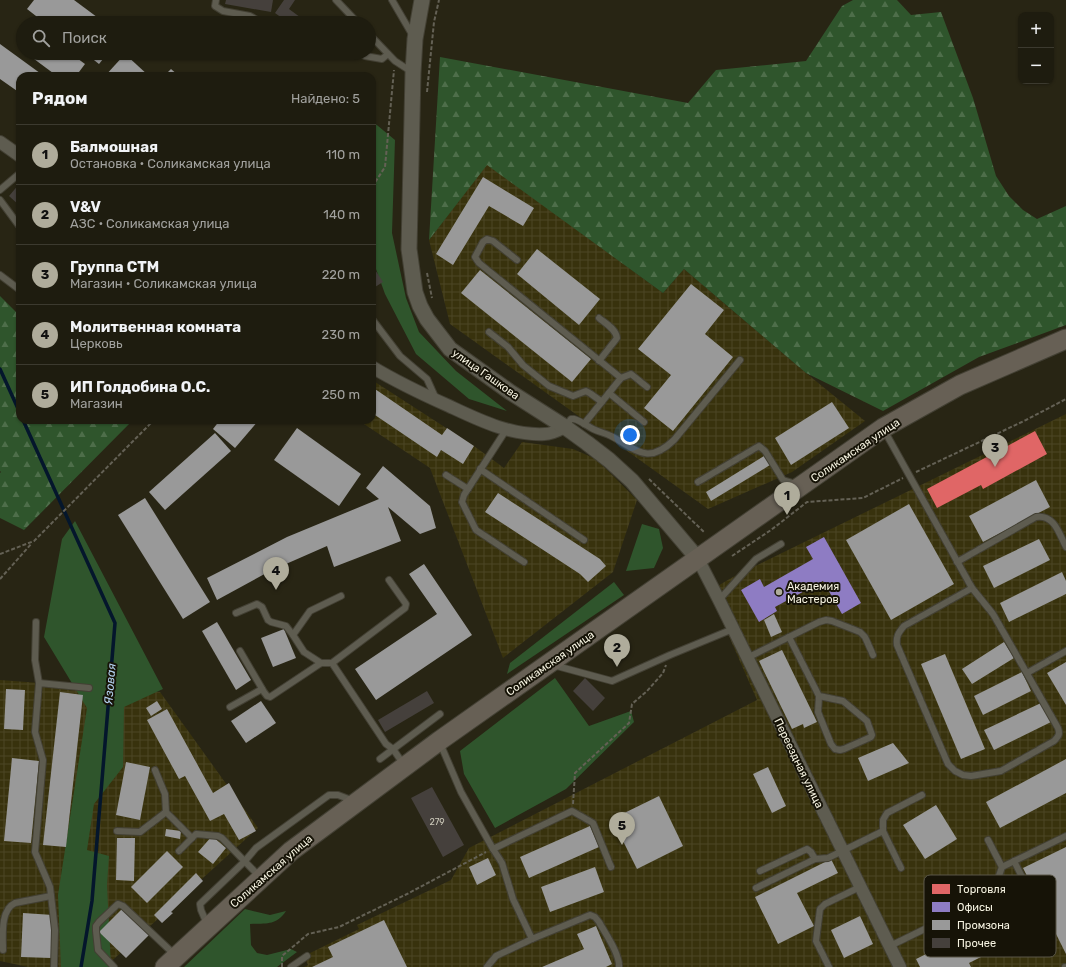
<!DOCTYPE html>
<html lang="ru">
<meta charset="utf-8">
<style>
:root{--surface:#1e1c0f;--page:#2b291d;--text:#f1f3f6;--muted:#a1a19e;--line:#3c3a2f;--accent:#afac9b}
body{margin:0;font-family:Rubik,sans-serif;background:var(--page);color:var(--text)}
.controls{position:absolute;right:12px;top:12px;display:grid;overflow:hidden;border-radius:8px;box-shadow:0 1px 3px #0004}
.controls button{width:36px;height:36px;display:grid;place-items:center;padding:0;border:0;border-bottom:1px solid var(--line);background:var(--surface);color:var(--text);font:20px sans-serif}
.you{position:absolute;left:630px;top:435px;width:14px;height:14px;margin:-10px;border:3px solid #fff;border-radius:50%;background:#1a73e8;box-shadow:0 0 0 6px #1a73e833}
.badge{display:grid;place-items:center;width:26px;height:26px;border-radius:50%;background:var(--accent);color:#111;font-size:13px;font-weight:700}
.pin{position:absolute;translate:-50% -33px;filter:drop-shadow(0 1px 2px #0008)}
.pin::after{content:'';position:absolute;top:21px;width:14px;height:12px;background:inherit;clip-path:polygon(0 0,100% 0,50% 100%)}
.list{margin:0;padding:0;list-style:none}
h2{display:flex;justify-content:space-between;align-items:center;height:52px;margin:0;padding:0 16px;font-size:17px}
h2 small{font-size:13px;font-weight:400;color:var(--muted)}
.list li{display:grid;grid-template-columns:26px 1fr auto;gap:12px;align-items:center;box-sizing:border-box;height:60px;padding:0 16px;border-top:1px solid var(--line)}
.list b{display:block;font-size:15px;white-space:nowrap}
.list p{margin:0;font-size:13px;white-space:nowrap;color:var(--muted)}
.list em{font-size:13px;font-style:normal;color:var(--muted)}
.icon{flex:none;width:22px;height:22px;fill:none;stroke:currentColor;stroke-width:2;stroke-linecap:round;stroke-linejoin:round}
.map{position:relative;flex:none;width:1066px;height:967px;overflow:hidden}
.search{position:absolute;background:var(--surface);box-shadow:0 1px 3px #0004;left:16px;top:16px;width:360px;height:44px;display:flex;align-items:center;gap:10px;box-sizing:border-box;padding:0 14px;border-radius:22px;color:var(--muted);font-size:15px}
.panel{position:absolute;background:var(--surface);box-shadow:0 1px 3px #0004;left:16px;top:72px;width:360px;height:352px;border-radius:12px}
.map>svg:first-child{display:block}
</style>
<div class="map">
<svg width="1066" height="967" viewBox="0 0 1066 967">
<defs>
<pattern id="industrial-grid" width="8" height="8" patternUnits="userSpaceOnUse"><rect width="8" height="8" fill="#38320d"/><path d="M0 4h8M4 0v8" fill="none" stroke="#4c4624"/></pattern>
<pattern id="forest-firs" width="22" height="20" patternUnits="userSpaceOnUse"><rect width="22" height="20" fill="#2f552c"/><path d="M5 1l3.5 6h-7zM16 11l3.5 6h-7z" fill="#4e6e4a"/></pattern>
</defs>
<rect width="100%" height="100%" fill="#282514"/>
<g fill="url(#industrial-grid)">
<polygon points="487,164 663,293 684,269 806,373 865,421 792,472 708,509 450,324 429,240"/>
<polygon points="372,380 474,446 504,468 522,442 573,449 596,459 637,500 613,572 503,658 430,468 358,420 372,420"/>
<polygon points="1066,414 1066,967 304,967 308,965 304,956 359,929 357,925 451,880 469,848 757,700 709,591 733,577"/>
<polygon points="0,680 160,692 258,828 105,967 28,967 0,961"/>
</g>
<g fill="#2f552c">
<polygon points="372,121 395,140 392,233 406,298 419,332 456,371 507,411 469,399 416,354 385,294 372,258"/>
<polygon points="75,521 163,689 124,707 123,767 94,804 87,850 109,856 107,885 111,967 61,967 58,895 87,708 44,637 62,539"/>
<polygon points="642,524 659,529 663,548 654,568 626,571"/>
<polygon points="614,582 624,595 507,674 510,663"/>
<polygon points="555,678 589,726 631,711 634,722 566,789 495,828 464,774 460,751"/>
<path d="M245,909l25,6 16,-4c-10,15 -20,12 -36,13l1,21 6,8 10,2 24,-6 6,3 -20,15h-93z"/>
</g>
<g fill="url(#forest-firs)">
<polygon points="853,0 897,0 911,15 941,12 973,98 996,176 1009,196 1023,210 1037,219 1066,206 1066,325 979,357 883,411 806,373 684,269 663,293 487,165 429,240 440,57 688,103 716,70 806,61 842,6"/>
<polygon points="0,296 20,316 20,420 133,420 24,530 0,518 0,473 1,472 0,471"/>
</g>
<polygon fill="#e06666" points="1035,431 1047,454 983,489 981,485 937,508 927,489"/>
<polygon fill="#8e7cc3" points="824,537 861,603 842,614 823,581 775,607 777,611 759,622 741,590 760,579 764,587 813,559 806,547"/>
<g fill="#999">
<polygon points="34,0 74,0 105,23 45,23 27,9"/>
<polygon points="0,44 44,76 20,76 20,93 0,79"/>
<polygon points="26,53 70,53 85,64 76,76 57,76"/>
<polygon points="85,53 108,53 99,64"/>
<polygon points="125,54 149,76 105,76"/>
<polygon points="171,69 179,76 164,76"/>
<polygon points="483,177 534,208 523,226 489,206 453,265 436,254"/>
<polygon points="537,249 600,299 579,325 517,274"/>
<polygon points="480,270 591,359 572,382 461,293"/>
<polygon points="691,284 724,310 705,334 733,357 673,431 644,408 671,375 638,349"/>
<polygon points="375,389 442,435 447,428 474,446 463,464 441,450 437,457 372,413 372,393"/>
<polygon points="832,402 849,428 791,465 775,438"/>
<polygon points="220,420 259,420 235,448 213,429"/>
<polygon points="297,428 361,474 339,506 274,460"/>
<polygon points="215,433 231,451 165,510 149,492"/>
<polygon points="764,456 770,465 711,501 706,492"/>
<polygon points="383,466 430,506 436,528 420,534 388,507 401,541 334,567 327,546 270,571 217,600 207,578 287,537 379,499 366,488"/>
<polygon points="1036,480 1050,507 983,542 969,516"/>
<polygon points="498,493 600,559 606,566 588,582 580,574 485,512"/>
<polygon points="145,498 210,602 183,619 118,515"/>
<polygon points="909,504 954,584 891,620 846,540"/>
<polygon points="1039,539 1050,560 994,588 983,566"/>
<polygon points="424,564 472,635 376,700 355,669 437,614 409,574"/>
<polygon points="1062,572 1066,581 1066,594 1009,622 1000,603"/>
<polygon points="774,614 782,632 771,637 764,620"/>
<polygon points="217,622 251,680 236,690 202,631"/>
<polygon points="284,629 296,658 273,667 261,638"/>
<polygon points="1004,642 1014,658 972,684 962,669"/>
<polygon points="782,650 817,722 804,728 803,724 792,729 759,661"/>
<polygon points="945,654 985,749 961,759 921,664"/>
<polygon points="1066,662 1066,705 1047,673"/>
<polygon points="1022,672 1031,691 983,715 974,696"/>
<polygon points="6,689 25,690 23,730 4,729"/>
<polygon points="60,692 83,695 66,847 43,845"/>
<polygon points="157,701 162,709 151,716 146,708"/>
<polygon points="261,701 276,723 246,743 231,721"/>
<polygon points="1041,703 1051,722 994,750 984,730"/>
<polygon points="167,709 213,793 229,783 256,831 239,840 224,814 210,821 185,776 179,779 147,720"/>
<polygon points="893,743 909,763 868,781 858,758"/>
<polygon points="12,758 39,761 31,843 4,841"/>
<polygon points="1066,759 1066,793 1000,828 986,802"/>
<polygon points="126,762 150,767 140,820 116,815"/>
<polygon points="768,767 786,806 772,813 753,774"/>
<polygon points="659,796 683,846 637,869 612,819"/>
<polygon points="936,805 957,839 925,859 903,825"/>
<polygon points="590,826 599,847 529,878 520,857"/>
<polygon points="166,829 181,831 180,839 165,836"/>
<polygon points="212,836 226,848 213,864 198,852"/>
<polygon points="117,838 135,838 134,881 116,880"/>
<polygon points="1066,847 1066,954 1023,868"/>
<polygon points="167,851 183,867 147,903 131,887"/>
<polygon points="488,858 496,875 477,885 469,867"/>
<polygon points="831,859 838,873 797,893 814,926 778,944 755,897"/>
<polygon points="595,867 604,892 550,912 541,887"/>
<polygon points="196,873 203,881 171,912 173,913 162,923 154,915"/>
<polygon points="122,909 149,935 126,958 99,932"/>
<polygon points="23,913 53,915 51,958 21,957"/>
<polygon points="860,916 873,944 844,958 831,930"/>
<polygon points="384,920 407,967 312,967 333,957 328,947"/>
<polygon points="596,926 612,964 606,967 542,967 584,949 577,934"/>
<polygon points="969,933 981,957 969,963 971,967 920,967 916,959"/>
</g>
<g fill="none" stroke-linecap="round" stroke-linejoin="round">
<g stroke="#04162c" stroke-width="3.5">
<polyline points="0,369 20,413"/>
<polyline points="23,420 115,623 92,901 81,967"/>
</g>
</g>
<g fill="#45403c">
<polygon points="226,0 273,0 271,12 225,4"/>
<polygon points="284,0 295,0 289,9 308,23 289,23 275,13"/>
<polygon points="20,183 20,206 9,196"/>
<polygon points="372,265 383,282 375,287 372,282"/>
<polygon points="585,678 605,698 593,711 573,691"/>
<polygon points="427,691 434,703 385,732 378,720"/>
<polygon points="432,787 464,845 443,857 411,798"/>
</g>
<g fill="none" stroke-linecap="round" stroke-linejoin="round">
<defs>
<g id="service">
<polyline points="216,0 215,6 223,11 250,16 262,23"/>
<polyline points="336,0 358,23"/>
<polyline points="392,0 413,36"/>
<polyline points="369,34 395,61 412,72"/>
<polyline points="360,53 365,56 382,59 388,54"/>
<polyline points="0,190 20,173"/>
<polyline points="0,200 20,227"/>
<polyline points="517,260 493,241 487,239 483,242 475,257 479,263 621,378 584,424"/>
<polyline points="0,275 20,290"/>
<path d="M599,318c6,5 17,11 18,20l-18,23"/>
<polyline points="372,319 400,356 427,379 436,399"/>
<polyline points="489,332 508,347 523,365 549,386 573,396 586,391 591,394 602,402"/>
<polyline points="621,378 631,374 647,387"/>
<polyline points="609,393 644,422"/>
<path d="M565,427l6,-8h3c7,2 13,7 19,10 6,3 12,4 18,7 25,13 36,30 63,4l66,-80"/>
<polyline points="506,430 464,495 462,502 476,530 524,562"/>
<path d="M884,430l88,158 21,26 65,114c2,6 1,8 -4,13l-53,30 -30,5 -8,-1 -8,-4 -7,-7 -51,-119c-1,-8 1,-12 7,-19l68,-38"/>
<polyline points="480,469 584,540"/>
<polyline points="446,475 468,489"/>
<polyline points="698,482 759,446 765,451 783,480 796,484"/>
<path d="M957,562l79,-45c18,-3 23,16 30,30"/>
<polyline points="719,600 756,559 781,544"/>
<polyline points="236,613 257,604 262,607 268,620 271,622 286,626 293,635"/>
<polyline points="36,622 35,660 39,683"/>
<polyline points="789,637 819,696 818,712 831,744 835,749 840,750 844,749 871,737 872,735 867,721 843,701 819,696"/>
<polyline points="240,651 264,692 267,696 270,697 321,663 332,663 386,744 393,749 404,765"/>
<polyline points="747,658 819,622 826,620 832,621 860,632 865,637 873,655"/>
<polyline points="321,663 304,652 293,635 310,611 341,596"/>
<polyline points="332,663 405,608 406,604 389,580"/>
<polyline points="553,665 612,681 670,655 733,629"/>
<polyline points="1027,673 1066,651"/>
<polyline points="230,707 262,689"/>
<path d="M440,743l21,49 32,57 9,14 11,36 19,40 58,-24 5,2 4,5c6,11 21,32 20,45"/>
<polyline points="380,759 440,714"/>
<polyline points="155,770 165,794 166,812 192,838"/>
<polyline points="117,831 140,832 166,812"/>
<polyline points="883,831 883,820 887,813 922,795"/>
<polyline points="988,840 1002,867"/>
<polyline points="493,849 572,811 593,823 611,867"/>
<polyline points="179,851 196,834 218,836 222,838 260,877"/>
<polyline points="1014,861 1043,918"/>
<polyline points="760,871 807,849 811,852 815,859 828,858 883,831 901,868"/>
<polyline points="756,888 815,859"/>
<polyline points="992,896 1011,934"/>
<polyline points="207,924 201,910 200,904 245,861 256,848 329,795 338,795 354,801"/>
<polyline points="890,946 992,896 1002,867 1066,836"/>
<path d="M3,950c0,-14 -3,-40 12,-47l36,-7"/>
<polyline points="54,967 55,930 50,887 35,852 43,760 35,732 39,683 89,688"/>
<polyline points="114,967 98,950 96,931 96,926 99,922 118,904 123,906 175,955"/>
<polyline points="291,967 307,956"/>
<polyline points="487,967 496,956 532,939"/>
<polyline points="829,967 816,941 820,909 825,904 860,887"/>
<polyline points="1065,967 1066,967"/>
</g>
<g id="minor">
<polyline points="0,142 20,156"/>
<path d="M372,367c25,15 50,27 77,39 30,14 62,30 96,28 7,0 14,-4 20,-7"/>
<polyline points="698,559 719,600 900,967"/>
</g>
<polyline id="tertiary" points="422,0 415,39 413,73 409,249 415,292 420,306 427,319 450,349 510,392 565,427 587,443 609,460 632,481 698,559"/>
<polyline id="primary" points="165,967 291,851 439,741 883,428 960,385 1066,339"/>
</defs>
<use href="#service" stroke="#434034" stroke-width="8"/>
<use href="#minor" stroke="#434034" stroke-width="14"/>
<use href="#tertiary" stroke="#434034" stroke-width="17"/>
<use href="#primary" stroke="#434034" stroke-width="21"/>
<g stroke="#646155" stroke-width="2" stroke-dasharray="4 2" stroke-linecap="butt">
<polyline points="427,92 434,22 439,0"/>
<polyline points="372,187 385,167 394,70"/>
<polyline points="427,273 432,298"/>
<polyline points="916,472 1026,420 1066,399"/>
<polyline points="649,479 705,533"/>
<polyline points="0,554 34,541 154,420"/>
<polyline points="732,556 771,530 807,502 863,498 903,478"/>
<polyline points="0,579 32,543"/>
<polyline points="573,804 575,773 629,723 632,704 647,691 663,673 666,665"/>
<polyline points="282,967 282,956 308,934 339,927 407,894 486,852"/>
</g>
<use href="#service" stroke="#5e5c50" stroke-width="6"/>
<use href="#minor" stroke="#5e5c50" stroke-width="12"/>
<use href="#tertiary" stroke="#5e5c50" stroke-width="15"/>
<use href="#primary" stroke="#676055" stroke-width="19"/>
</g>
<circle fill="#afac9b" stroke="#161307" stroke-width="1.5" cx="779" cy="592" r="4"/>
<g text-anchor="middle" stroke-width="4" stroke-linejoin="round" paint-order="stroke">
<g font-size="9" fill="#cbc8b9">
<text x="437" y="825">279</text>
</g>
<g font-size="11" fill="#f8f5e3" stroke="#161307">
<text transform="translate(486 374) rotate(35)" y="4">улица Гашкова</text>
<text transform="translate(855 450) rotate(-34)" y="4">Соликамская улица</text>
<text transform="translate(550 663) rotate(-35)" y="4">Соликамская улица</text>
<text transform="translate(799 763) rotate(64)" y="4">Переездная улица</text>
<text transform="translate(271 871) rotate(-41)" y="4">Соликамская улица</text>
</g>
<g font-size="11" fill="#f8f5e3" stroke="#161307" text-anchor="start">
<text x="787" y="590">Академия<tspan x="787" dy="13">Мастеров</tspan></text>
</g>
<g font-size="12" font-style="italic" fill="#b4d1f0" stroke="#161307">
<text transform="translate(110 684) rotate(-85)" y="4">Язовая</text>
</g>
</g>
<rect x="924" y="875" width="132" height="82" rx="6" fill="#161307" stroke="#5a5749" stroke-width="1"/>
<rect x="932" y="884" width="18" height="10" fill="#e06666"/>
<rect x="932" y="902" width="18" height="10" fill="#8e7cc3"/>
<rect x="932" y="920" width="18" height="10" fill="#999"/>
<rect x="932" y="938" width="18" height="10" fill="#45403c"/>
<g font-size="11" fill="#f8f5e3">
<text x="957" y="893">Торговля</text>
<text x="957" y="911">Офисы</text>
<text x="957" y="929">Промзона</text>
<text x="957" y="947">Прочее</text>
</g>
</svg>
<div class="controls">
<button>+</button>
<button>−</button>
</div>
<div class="you"></div>
<div class="pin badge" style="left:787px;top:515px">1</div>
<div class="pin badge" style="left:617px;top:667px">2</div>
<div class="pin badge" style="left:995px;top:467px">3</div>
<div class="pin badge" style="left:276px;top:590px">4</div>
<div class="pin badge" style="left:622px;top:845px">5</div>
<div class="search"><svg class="icon" aria-label="search" viewBox="0 0 24 24"><circle cx="10" cy="10" r="6"/><path d="M15 15l6 6"/></svg>Поиск</div>
<section class="panel">
<h2>Рядом<small>Найдено: 5</small></h2>
<ul class="list">
<li><span class="badge">1</span><div><b>Балмошная</b><p>Остановка · Соликамская улица</p></div><em>110 m</em></li>
<li><span class="badge">2</span><div><b>V&amp;V</b><p>АЗС · Соликамская улица</p></div><em>140 m</em></li>
<li><span class="badge">3</span><div><b>Группа СТМ</b><p>Магазин · Соликамская улица</p></div><em>220 m</em></li>
<li><span class="badge">4</span><div><b>Молитвенная комната</b><p>Церковь</p></div><em>230 m</em></li>
<li><span class="badge">5</span><div><b>ИП Голдобина О.С.</b><p>Магазин</p></div><em>250 m</em></li>
</ul>
</section>
</div>
